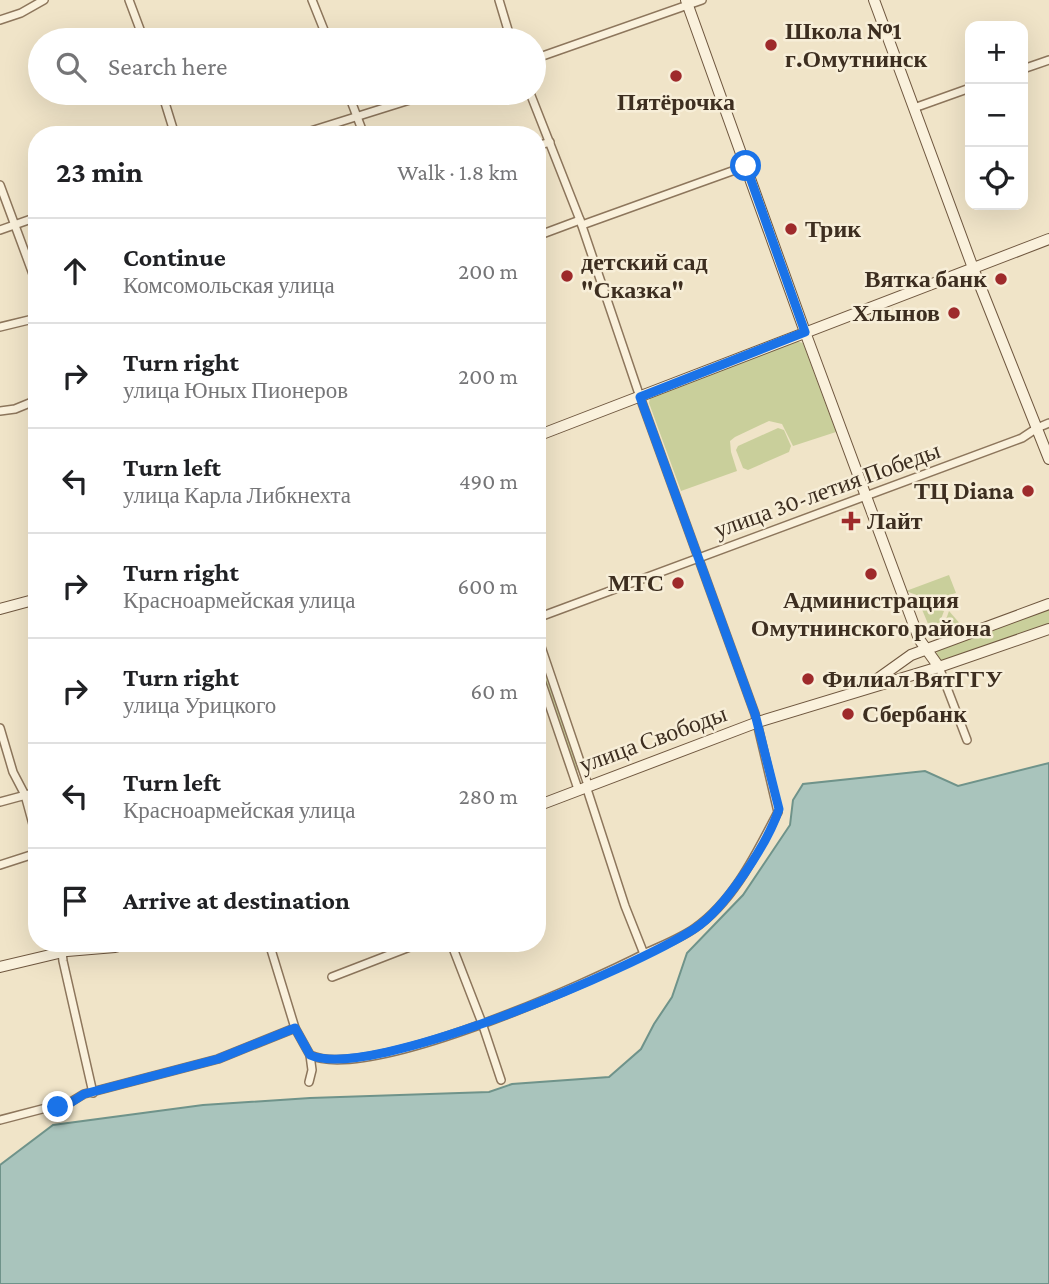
<!DOCTYPE html>
<meta charset="utf-8">
<style>
:root{--surface:#fff;--page:#f6f6f6;--text:#202124;--muted:#757577;--line:#e0e0e0}
body{margin:0;font-family:"Crimson Pro",serif;background:var(--page);color:var(--text)}
.controls{position:absolute;right:21px;top:21px;display:grid;overflow:hidden;border-radius:14px;box-shadow:0 7px 28px #0002}
.controls button{width:63px;height:63px;display:grid;place-items:center;padding:0;border:0;border-bottom:2px solid var(--line);background:var(--surface);color:var(--text);font:35px sans-serif}
.stop{position:absolute;width:21px;height:21px;margin:-16px;border:5px solid #1a73e8;border-radius:50%;background:#fff}
.stop.end{background:#1a73e8;border-color:#fff;box-shadow:0 2px 7px #0008}
.list{margin:0;padding:0;list-style:none}
h2{display:flex;justify-content:space-between;align-items:center;height:91px;margin:0;padding:0 28px;font-size:30px}
h2 small{font-size:23px;font-weight:400;color:var(--muted)}
.list li{display:grid;grid-template-columns:46px 1fr auto;gap:21px;align-items:center;box-sizing:border-box;height:105px;padding:0 28px;border-top:2px solid var(--line)}
.list b{display:block;font-size:26px;white-space:nowrap}
.list p{margin:0;font-size:23px;white-space:nowrap;color:var(--muted)}
.list em{font-size:23px;font-style:normal;color:var(--muted)}
.icon{flex:none;width:38px;height:38px;fill:none;stroke:currentColor;stroke-width:2;stroke-linecap:round;stroke-linejoin:round}
.map{position:relative;flex:none;width:1049px;height:1284px;overflow:hidden}
.search{position:absolute;background:var(--surface);box-shadow:0 7px 28px #0002;left:28px;top:28px;width:518px;height:77px;display:flex;align-items:center;gap:18px;box-sizing:border-box;padding:0 24px;border-radius:38px;color:var(--muted);font-size:26px}
.panel{position:absolute;background:var(--surface);box-shadow:0 7px 28px #0002;left:28px;top:126px;width:518px;height:826px;border-radius:28px}
.map>svg:first-child{display:block}
</style>
<div class="map">
<svg width="1049" height="1284" viewBox="0 0 1049 1284">
<rect width="100%" height="100%" fill="#f0e4c8"/>
<g fill="#c9cf9b">
<polygon points="796,341 803,343 836,432 793,446 782,424 769,421 735,437 730,441 731,452 737,471 681,491 649,403 650,398"/>
<polygon points="778,428 784,430 791,446 789,452 748,470 743,468 736,450 738,446"/>
<polygon points="949,575 956,593 949,595 953,609 906,591"/>
<polygon points="918,600 944,611 934,638"/>
<polygon points="1049,608 1049,626 939,662 936,650"/>
<polygon points="949,611 968,633 937,645"/>
<polygon points="537,642 581,769 575,771 537,659"/>
</g>
<polygon fill="#a9c4bc" stroke="#6f938a" stroke-width="2" points="1049,763 1049,1284 0,1284 0,1165 53,1125 203,1105 310,1098 489,1092 512,1084 609,1077 641,1049 654,1024 672,997 687,953 743,895 790,825 793,800 803,784 925,771 958,786"/>
<g fill="none" stroke-linecap="round" stroke-linejoin="round">
<defs>
<g id="street">
<polyline points="129,0 144,40"/>
<polyline points="312,0 328,40"/>
<polyline points="499,0 511,40"/>
<polyline points="0,20 21,13 44,0"/>
<polyline points="534,59 702,0"/>
<polyline points="1023,69 1049,60"/>
<polyline points="162,93 175,135"/>
<polyline points="348,93 364,135"/>
<polyline points="914,108 970,88"/>
<polyline points="298,135 432,93"/>
<polyline points="537,146 550,142"/>
<polyline points="0,185 37,285"/>
<polyline points="582,225 746,166"/>
<polyline points="0,230 37,217"/>
<polyline points="537,236 580,220"/>
<polyline points="0,327 37,318"/>
<polyline points="0,411 15,409 37,400"/>
<polyline points="537,618 1022,438 1037,428 1049,423"/>
<polyline points="537,635 588,785"/>
<polyline points="939,667 967,740"/>
<polyline points="537,669 578,789"/>
<polyline points="0,728 13,772 25,795 37,839"/>
<polyline points="586,786 625,906 644,954"/>
<polyline points="0,802 37,792"/>
<polyline points="0,865 37,853"/>
<polyline points="61,943 63,961 93,1093"/>
<polyline points="269,943 295,1028 310,1055 312,1070 309,1082"/>
<polyline points="451,943 482,1023 501,1080"/>
<polyline points="332,977 420,943"/>
<path d="M310,1055c59,27 278,-72 338,-103 15,-7 33,-14 47,-24 39,-27 62,-76 83,-116l-23,-98 -115,-317 -60,-177 -50,-127"/>
<polyline points="0,1120 46,1108 64,1106 84,1094 218,1059 295,1028"/>
</g>
<g id="secondary">
<polyline points="686,0 805,332 919,639 939,667"/>
<polyline points="874,0 973,268 1049,459"/>
<polyline points="537,436 1049,239"/>
<polyline points="0,609 37,599"/>
<polyline points="869,685 911,655 1049,604"/>
<polyline points="537,806 758,722 939,667 1049,629"/>
<polyline points="0,967 67,951 115,947 132,943"/>
</g>
</defs>
<use href="#street" stroke="#8d765c" stroke-width="10"/>
<use href="#secondary" stroke="#6f573f" stroke-width="12"/>
<use href="#street" stroke="#faf1dc" stroke-width="7"/>
<use href="#secondary" stroke="#faf1dc" stroke-width="10"/>
</g>
<g fill="none" stroke-linecap="round" stroke-linejoin="round">
<path stroke="#1a73e8" stroke-width="9" d="M58,1107h6l20,-13 134,-35 77,-31 15,27c59,27 326,-88 384,-126 30,-19 74,-86 85,-120l-24,-95 -115,-317 165,-65 -59,-166"/>
</g>
<g fill="#9e2a2b" stroke="#f7eed8" stroke-width="2.5">
<circle cx="771" cy="45" r="7"/>
<circle cx="676" cy="76" r="7"/>
<circle cx="791" cy="229" r="7"/>
<circle cx="567" cy="276" r="7"/>
<circle cx="1001" cy="279" r="7"/>
<circle cx="954" cy="313" r="7"/>
<circle cx="1028" cy="491" r="7"/>
<path d="M847.5 510.5h7v7h7v7h-7v7h-7v-7h-7v-7h7z"/>
<circle cx="871" cy="574" r="7"/>
<circle cx="678" cy="583" r="7"/>
<circle cx="808" cy="679" r="7"/>
<circle cx="848" cy="714" r="7"/>
</g>
<g text-anchor="middle" stroke-width="5" stroke-linejoin="round" paint-order="stroke">
<g font-size="24" font-weight="bold" fill="#3d2e20" stroke="#f7eed8" text-anchor="start">
<text x="785" y="39">Школа №1<tspan x="785" dy="28">г.Омутнинск</tspan></text>
<text x="676" y="110" text-anchor="middle">Пятёрочка</text>
<text x="805" y="237">Трик</text>
<text x="581" y="270">детский сад<tspan x="581" dy="28">"Сказка"</tspan></text>
<text x="987" y="287" text-anchor="end">Вятка банк</text>
<text x="940" y="321" text-anchor="end">Хлынов</text>
<text x="1014" y="499" text-anchor="end">ТЦ Diana</text>
<text x="867" y="529">Лайт</text>
<text x="664" y="591" text-anchor="end">МТС</text>
<text x="871" y="608" text-anchor="middle">Администрация<tspan x="871" dy="28">Омутнинского района</tspan></text>
<text x="822" y="687">Филиал ВятГГУ</text>
<text x="862" y="722">Сбербанк</text>
</g>
<g font-size="24" fill="#3d2e20" stroke="#f7eed8">
<text transform="translate(827 490) rotate(-20)" y="8">улица 30-летия Победы</text>
<text transform="translate(653 739) rotate(-20)" y="8">улица Свободы</text>
</g>
</g>
</svg>
<div class="controls">
<button>+</button>
<button>−</button>
<button><svg class="icon" aria-label="locate" viewBox="0 0 24 24"><circle cx="12" cy="12" r="6"/><path d="M12 2v4M12 18v4M2 12h4M18 12h4"/></svg></button>
</div>
<div class="stop" style="left:746px;top:166px"></div>
<div class="stop end" style="left:58px;top:1107px"></div>
<div class="search"><svg class="icon" aria-label="search" viewBox="0 0 24 24"><circle cx="10" cy="10" r="6"/><path d="M15 15l6 6"/></svg>Search here</div>
<section class="panel">
<h2>23 min<small>Walk · 1.8 km</small></h2>
<ul class="list">
<li><svg class="icon" aria-label="ahead" viewBox="0 0 24 24"><path d="M12 20V5M6 11l6-6 6 6"/></svg><div><b>Continue</b><p>Комсомольская улица</p></div><em>200 m</em></li>
<li><svg class="icon" aria-label="right" viewBox="0 0 24 24"><path d="M7 20v-9h11M14 6l5 5-5 5"/></svg><div><b>Turn right</b><p>улица Юных Пионеров</p></div><em>200 m</em></li>
<li><svg class="icon" aria-label="left" viewBox="0 0 24 24"><path d="M17 20v-9H6M10 6l-5 5 5 5"/></svg><div><b>Turn left</b><p>улица Карла Либкнехта</p></div><em>490 m</em></li>
<li><svg class="icon" aria-label="right" viewBox="0 0 24 24"><path d="M7 20v-9h11M14 6l5 5-5 5"/></svg><div><b>Turn right</b><p>Красноармейская улица</p></div><em>600 m</em></li>
<li><svg class="icon" aria-label="right" viewBox="0 0 24 24"><path d="M7 20v-9h11M14 6l5 5-5 5"/></svg><div><b>Turn right</b><p>улица Урицкого</p></div><em>60 m</em></li>
<li><svg class="icon" aria-label="left" viewBox="0 0 24 24"><path d="M17 20v-9H6M10 6l-5 5 5 5"/></svg><div><b>Turn left</b><p>Красноармейская улица</p></div><em>280 m</em></li>
<li><svg class="icon" aria-label="arrive" viewBox="0 0 24 24"><path d="M6 21V4h12l-3 4 3 4H6"/></svg><div><b>Arrive at destination</b></div></li>
</ul>
</section>
</div>
